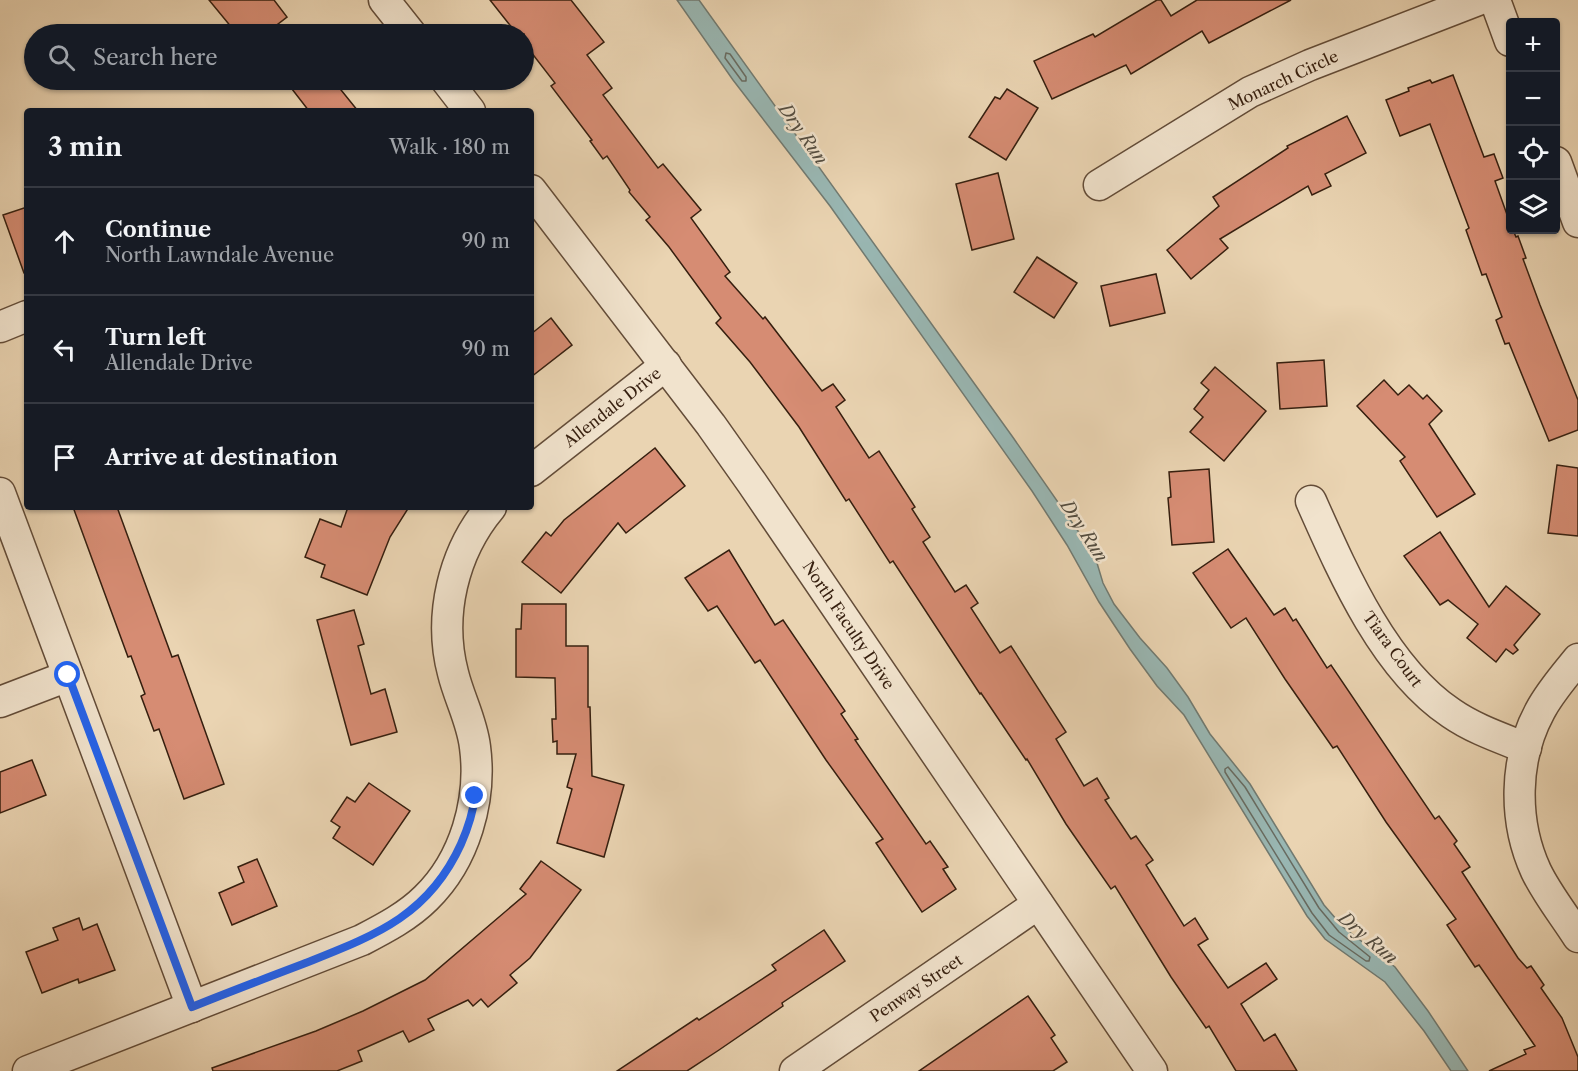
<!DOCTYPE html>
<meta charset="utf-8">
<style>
:root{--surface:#171b24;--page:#20242c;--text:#f1f3f6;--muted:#9ea1a6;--line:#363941}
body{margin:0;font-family:"Libre Caslon Text",serif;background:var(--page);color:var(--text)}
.controls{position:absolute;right:18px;top:18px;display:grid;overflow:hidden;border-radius:6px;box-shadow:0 2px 4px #0004}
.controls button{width:54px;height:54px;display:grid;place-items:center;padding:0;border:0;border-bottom:2px solid var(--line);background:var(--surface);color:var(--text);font:30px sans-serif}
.stop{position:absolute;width:18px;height:18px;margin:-14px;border:4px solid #2563eb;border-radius:50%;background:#fff}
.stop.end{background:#2563eb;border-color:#fff;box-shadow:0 2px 6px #0008}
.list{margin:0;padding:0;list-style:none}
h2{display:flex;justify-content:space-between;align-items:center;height:78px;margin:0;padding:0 24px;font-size:26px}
h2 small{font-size:20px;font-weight:400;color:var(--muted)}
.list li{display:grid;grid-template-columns:39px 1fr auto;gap:18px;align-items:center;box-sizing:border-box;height:108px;padding:0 24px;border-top:2px solid var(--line)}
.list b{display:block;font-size:22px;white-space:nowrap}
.list p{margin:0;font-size:20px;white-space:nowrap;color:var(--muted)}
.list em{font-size:20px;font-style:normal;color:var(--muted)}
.icon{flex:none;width:33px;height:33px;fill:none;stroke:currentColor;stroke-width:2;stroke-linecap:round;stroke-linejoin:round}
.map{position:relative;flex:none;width:1578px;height:1071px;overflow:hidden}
.search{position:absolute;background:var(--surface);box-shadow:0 2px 4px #0004;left:24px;top:24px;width:510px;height:66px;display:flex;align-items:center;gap:15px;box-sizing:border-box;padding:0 21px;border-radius:33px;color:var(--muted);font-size:22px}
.panel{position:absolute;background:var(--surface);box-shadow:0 2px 4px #0004;left:24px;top:108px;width:510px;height:402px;border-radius:6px}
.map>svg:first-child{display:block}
</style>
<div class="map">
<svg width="1578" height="1071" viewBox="0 0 1578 1071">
<rect width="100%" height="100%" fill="#ead4b2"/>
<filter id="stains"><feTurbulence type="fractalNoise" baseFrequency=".00333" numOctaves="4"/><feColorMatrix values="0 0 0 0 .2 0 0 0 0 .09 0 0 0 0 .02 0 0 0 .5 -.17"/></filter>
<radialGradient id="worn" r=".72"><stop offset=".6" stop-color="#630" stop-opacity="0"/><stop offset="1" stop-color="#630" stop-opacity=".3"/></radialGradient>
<polygon fill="#99b7b3" stroke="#717a71" stroke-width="1.5" points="677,0 699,0 1012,436 1078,531 1097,563 1103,583 1114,604 1140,638 1167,668 1188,697 1210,734 1250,784 1324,905 1343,927 1395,967 1428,1011 1468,1071 1451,1071 1424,1031 1385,982 1325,939 1307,916 1184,715 1157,686 1130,649 1099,602 1067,545 1032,491 830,206 733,80"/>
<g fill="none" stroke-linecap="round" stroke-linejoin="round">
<g stroke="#686b61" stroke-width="1.5">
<polygon points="726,53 730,54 746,77 746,81 742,81 725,58"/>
<polygon points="1228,767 1245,787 1319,908 1339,932 1370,957 1369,961 1366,961 1329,935 1312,913 1225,772 1225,769"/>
</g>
</g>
<g fill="#d68c73" stroke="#361f0f" stroke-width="1.5">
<polygon points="209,0 274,0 287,17 265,34 237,34"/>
<polygon points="490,0 571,0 604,42 587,55 612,88 603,95 658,168 663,164 701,210 691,218 730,272 725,276 763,319 765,317 822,391 833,384 845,400 836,407 869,458 879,451 915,507 912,509 930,537 923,542 955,592 966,585 978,603 971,608 1000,653 1011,646 1066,732 1056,739 1084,786 1097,778 1109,798 1105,800 1131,839 1136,836 1153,860 1146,865 1184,926 1195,918 1208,939 1198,945 1228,988 1266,963 1277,979 1241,1004 1264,1041 1275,1034 1297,1071 1236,1071 1209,1026 1206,1028 1171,977 1115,886 1111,889 1066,824 1027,759 1026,760 981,693 980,694 893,561 890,563 849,499 846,501 799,427 750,362 716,323 721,318 669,247 646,220 650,217 629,192 630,190 607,156 603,159 590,141 592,140 551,86 555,83 524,43 524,34 517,34"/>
<polygon points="1157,0 1161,0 1171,16 1197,0 1291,0 1209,43 1202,31 1131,74 1126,65 1052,99 1034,61 1093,34 1095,37"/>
<polygon points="1453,75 1484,157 1494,154 1503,178 1495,181 1510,223 1510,230 1513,230 1516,237 1518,236 1526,258 1523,259 1540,305 1578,400 1578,430 1549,441 1509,343 1505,344 1496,320 1502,317 1486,274 1482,275 1466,230 1469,228 1430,124 1400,136 1386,100 1409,91 1408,88 1430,80 1432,83"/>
<polygon points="285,80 333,80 358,111 309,111"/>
<polygon points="1007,89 1038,108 1006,160 969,137 995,97 1000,99"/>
<polygon points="1347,116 1366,153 1325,174 1331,186 1312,195 1308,186 1220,239 1228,248 1191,279 1167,250 1219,206 1213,197 1288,148 1287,146"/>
<polygon points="998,173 1014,239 972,250 956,184"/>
<polygon points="27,207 27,273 24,273 3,215"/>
<polygon points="1037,257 1077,283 1054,318 1014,292"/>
<polygon points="1156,274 1165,313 1110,326 1101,286"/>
<polygon points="551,318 572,345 531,377 531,334"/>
<polygon points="1324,360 1327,406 1280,409 1277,363"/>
<polygon points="1215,367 1266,411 1224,461 1190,432 1203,417 1194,409 1209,390 1201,383"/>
<polygon points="1384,380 1398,395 1409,385 1423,399 1427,395 1442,411 1429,424 1475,494 1437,517 1400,461 1405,457 1357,406"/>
<polygon points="655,448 685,486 626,533 618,523 561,593 522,562 546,532 551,536 564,520"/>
<polygon points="1557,465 1578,468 1578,536 1548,533"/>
<polygon points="1209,469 1214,542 1172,545 1168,498 1171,497 1169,472"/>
<polygon points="73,507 117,507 172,657 178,655 224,784 184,799 159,729 154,731 141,696 145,694 131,656 128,657"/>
<polygon points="348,507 409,507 390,537 367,595 321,577 325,565 305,557 320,519 341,527"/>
<polygon points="1440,532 1489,607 1506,586 1540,614 1514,645 1518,650 1513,654 1506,649 1496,662 1467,638 1478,624 1448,600 1440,605 1404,556"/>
<polygon points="1228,549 1274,615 1285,608 1293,621 1296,619 1327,668 1331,665 1435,819 1439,816 1457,841 1454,844 1470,867 1462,872 1518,958 1527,968 1531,966 1544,985 1541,988 1562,1018 1578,1057 1578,1071 1489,1071 1526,1054 1524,1050 1535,1046 1479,965 1475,967 1447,925 1456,919 1386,822 1337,746 1333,748 1285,679 1246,618 1231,628 1193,573"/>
<polygon points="729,550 775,625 783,620 845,711 841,714 858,739 855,740 926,844 930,841 948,867 943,869 956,889 922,912 876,843 883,839 826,760 760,660 755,663 717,606 708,611 685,578"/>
<polygon points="522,604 566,604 566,646 588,646 588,707 590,707 592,776 624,785 604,857 557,843 572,789 567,787 576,754 557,754 557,741 553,742 552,719 556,719 555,678 516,677 516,629 521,629"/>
<polygon points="354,610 364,644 358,646 371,694 385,689 397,732 351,745 317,620"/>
<polygon points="32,760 46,795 0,813 0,772"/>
<polygon points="369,783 410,811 373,865 333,838 340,827 331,821 347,797 355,802"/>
<polygon points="257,859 277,906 232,925 219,893 244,882 238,867"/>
<polygon points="541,861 581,890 530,958 510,975 517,983 488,1007 481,999 473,1006 468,1000 428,1019 434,1030 409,1042 403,1031 358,1051 362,1061 337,1071 213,1071 212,1068 316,1031 363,1011 425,980 526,894 520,889"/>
<polygon points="79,918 83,930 97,924 115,970 79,983 78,979 42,993 26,952 58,940 53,928"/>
<polygon points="824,930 845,961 782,1003 783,1006 719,1050 687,1071 617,1071 697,1018 699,1020 776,970 772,965"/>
<polygon points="1028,996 1055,1035 1051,1038 1067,1062 1053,1071 919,1071"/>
</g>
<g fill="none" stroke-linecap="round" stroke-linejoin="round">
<defs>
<g id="street">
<polyline points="384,0 411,34"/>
<polyline points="1495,0 1510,41"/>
<polyline points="446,80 470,111"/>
<polyline points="1556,162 1578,222"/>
<polyline points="1099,185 1250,92 1310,65 1478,0"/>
<polyline points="531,190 711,425 752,483 1152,1071"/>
<polyline points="0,327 27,316"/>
<polyline points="531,471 666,365"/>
<polyline points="0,493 192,1007"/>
<path d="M1311,501c32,72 73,167 140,212 23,16 50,25 75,35"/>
<path d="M1578,659c-13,16 -28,33 -38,52 -26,48 -27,110 -4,160 11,23 28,44 42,66"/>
<polyline points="0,702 68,676"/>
<path d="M28,1071l334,-131c23,-12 46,-24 64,-42 39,-38 56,-98 49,-151 -3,-26 -16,-49 -22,-74 -15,-57 0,-121 38,-166"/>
<polyline points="795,1071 1038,904"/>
</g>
</defs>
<use href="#street" stroke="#634c38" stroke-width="33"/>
<use href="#street" stroke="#f1e3cd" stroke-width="30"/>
</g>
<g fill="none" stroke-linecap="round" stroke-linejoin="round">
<path stroke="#2563eb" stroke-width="8" d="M68,675l124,332c37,-15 74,-29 111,-43 70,-28 125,-47 158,-120 7,-16 12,-31 14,-48"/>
</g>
<g text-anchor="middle" stroke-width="5" stroke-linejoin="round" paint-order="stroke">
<g font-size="16" fill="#361f0f" stroke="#f1e3cd">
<text transform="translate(1283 80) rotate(-25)" y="6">Monarch Circle</text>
<text transform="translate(612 407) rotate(-38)" y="6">Allendale Drive</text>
<text transform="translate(849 625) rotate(56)" y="6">North Faculty Drive</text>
<text transform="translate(1393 649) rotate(54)" y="6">Tiara Court</text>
<text transform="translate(916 988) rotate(-34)" y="6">Penway Street</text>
</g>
<g font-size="18" font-style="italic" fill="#544d40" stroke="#f1e3cd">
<text transform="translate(803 134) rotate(55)" y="6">Dry Run</text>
<text transform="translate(1084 531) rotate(57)" y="6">Dry Run</text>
<text transform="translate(1368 938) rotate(40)" y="6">Dry Run</text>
</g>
</g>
<rect width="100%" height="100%" filter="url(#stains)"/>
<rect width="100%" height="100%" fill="url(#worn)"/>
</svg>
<div class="controls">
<button>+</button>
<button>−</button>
<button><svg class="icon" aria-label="locate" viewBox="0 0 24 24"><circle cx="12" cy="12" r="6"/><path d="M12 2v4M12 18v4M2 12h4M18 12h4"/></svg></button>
<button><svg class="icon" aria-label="layers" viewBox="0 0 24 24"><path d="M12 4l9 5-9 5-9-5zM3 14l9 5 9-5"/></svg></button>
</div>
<div class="stop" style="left:68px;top:675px"></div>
<div class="stop end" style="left:475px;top:796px"></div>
<div class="search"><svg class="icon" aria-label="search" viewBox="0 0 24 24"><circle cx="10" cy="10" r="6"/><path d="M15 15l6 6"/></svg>Search here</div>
<section class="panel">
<h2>3 min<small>Walk · 180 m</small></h2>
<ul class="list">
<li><svg class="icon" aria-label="ahead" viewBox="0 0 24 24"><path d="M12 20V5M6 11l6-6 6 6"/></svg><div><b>Continue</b><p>North Lawndale Avenue</p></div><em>90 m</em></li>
<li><svg class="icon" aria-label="left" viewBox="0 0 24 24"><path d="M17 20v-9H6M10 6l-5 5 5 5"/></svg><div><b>Turn left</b><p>Allendale Drive</p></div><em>90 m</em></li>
<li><svg class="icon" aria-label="arrive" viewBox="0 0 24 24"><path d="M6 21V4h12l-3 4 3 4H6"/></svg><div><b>Arrive at destination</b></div></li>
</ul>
</section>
</div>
